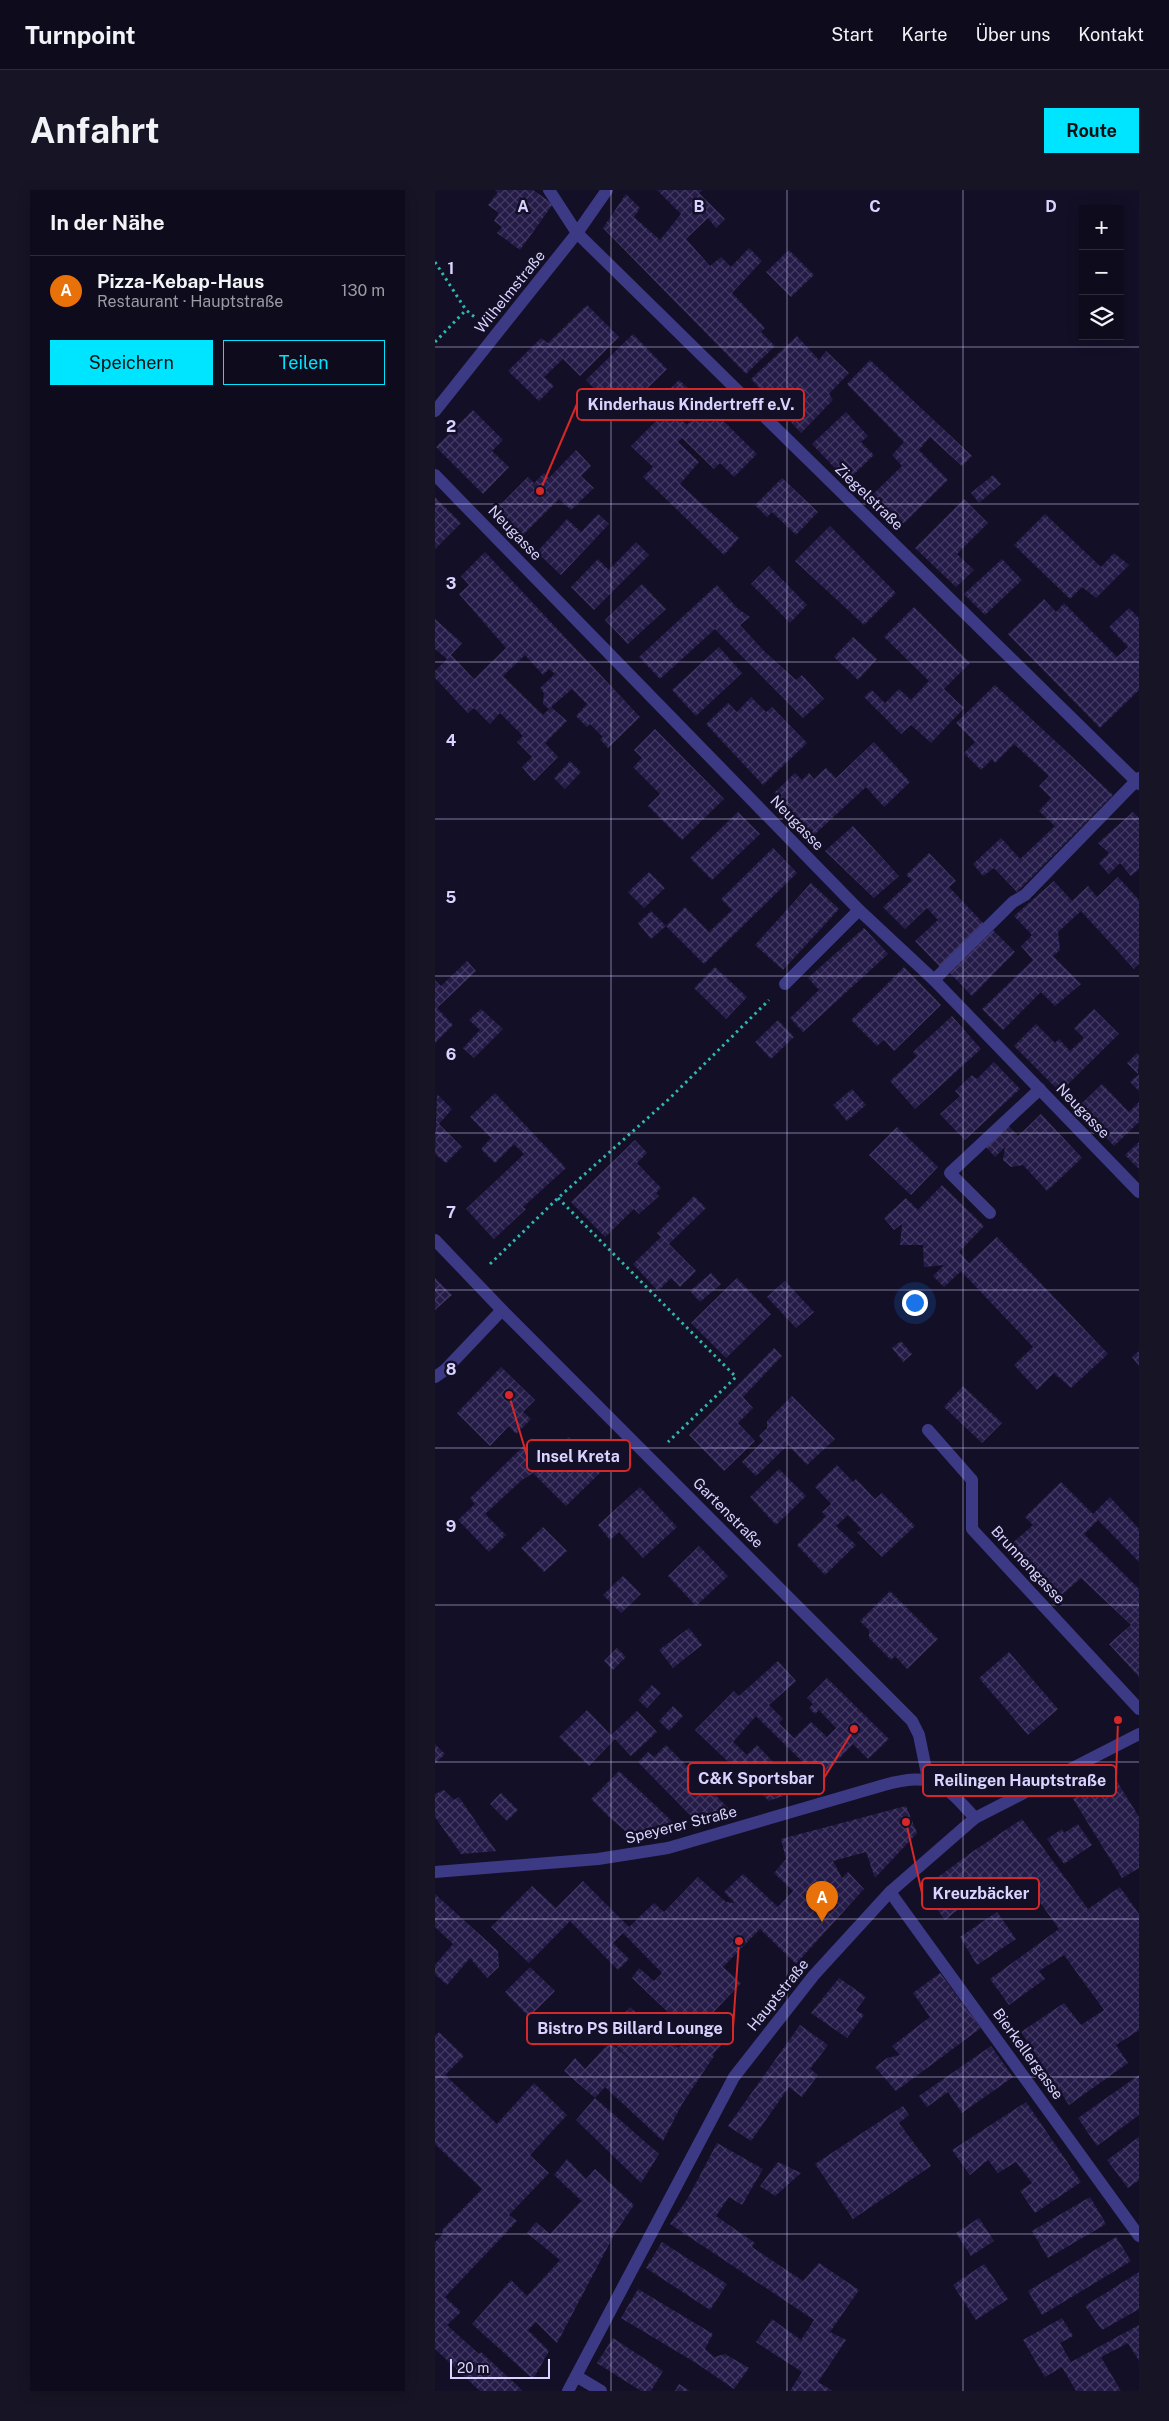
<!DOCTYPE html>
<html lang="de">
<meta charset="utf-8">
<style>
:root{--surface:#0e0b1c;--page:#171425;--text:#f1f3f6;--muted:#9b9ba3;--line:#2e2b3b;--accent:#00e5ff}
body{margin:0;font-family:"Public Sans",sans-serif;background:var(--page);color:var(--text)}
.controls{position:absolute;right:15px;top:15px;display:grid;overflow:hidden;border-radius:0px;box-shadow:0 2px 12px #0003}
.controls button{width:45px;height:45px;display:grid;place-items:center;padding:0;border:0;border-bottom:1px solid var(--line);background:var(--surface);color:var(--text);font:25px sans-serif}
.scale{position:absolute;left:15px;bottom:12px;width:100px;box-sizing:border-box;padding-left:5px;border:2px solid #d9d4ff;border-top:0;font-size:14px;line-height:18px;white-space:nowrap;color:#d9d4ff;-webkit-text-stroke:4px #130f26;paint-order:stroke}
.you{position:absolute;left:479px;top:1112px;width:18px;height:18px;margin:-12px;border:4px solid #fff;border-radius:50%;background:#1a73e8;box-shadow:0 0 0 8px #1a73e833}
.badge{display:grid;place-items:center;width:32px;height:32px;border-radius:50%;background:var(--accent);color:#fff;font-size:16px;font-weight:700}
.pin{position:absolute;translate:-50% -41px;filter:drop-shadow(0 1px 2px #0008)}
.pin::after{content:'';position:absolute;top:26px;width:18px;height:15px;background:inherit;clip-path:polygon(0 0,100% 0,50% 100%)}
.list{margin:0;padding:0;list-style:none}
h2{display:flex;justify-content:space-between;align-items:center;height:65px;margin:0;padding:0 20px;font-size:21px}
h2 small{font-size:16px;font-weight:400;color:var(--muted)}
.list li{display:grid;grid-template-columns:32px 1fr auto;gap:15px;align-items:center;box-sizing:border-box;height:70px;padding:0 20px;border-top:1px solid var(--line)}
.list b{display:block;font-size:19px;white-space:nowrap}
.list p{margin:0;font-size:16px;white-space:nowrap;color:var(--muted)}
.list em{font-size:16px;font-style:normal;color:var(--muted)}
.actions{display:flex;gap:10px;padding:15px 20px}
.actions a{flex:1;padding:11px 0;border:1px solid var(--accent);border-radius:0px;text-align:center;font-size:18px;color:var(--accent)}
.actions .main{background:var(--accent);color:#111}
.icon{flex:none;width:28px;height:28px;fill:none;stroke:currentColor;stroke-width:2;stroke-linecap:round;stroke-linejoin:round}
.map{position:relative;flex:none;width:704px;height:2201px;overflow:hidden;border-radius:0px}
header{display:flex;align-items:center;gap:30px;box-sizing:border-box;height:70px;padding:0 25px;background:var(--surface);border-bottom:1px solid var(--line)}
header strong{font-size:24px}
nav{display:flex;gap:28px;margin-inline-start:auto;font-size:18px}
.intro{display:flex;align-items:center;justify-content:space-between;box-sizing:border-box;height:120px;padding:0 30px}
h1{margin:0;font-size:35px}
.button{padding:12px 22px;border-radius:0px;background:var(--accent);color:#111;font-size:18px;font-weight:700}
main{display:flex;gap:30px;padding:0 30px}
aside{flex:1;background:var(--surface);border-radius:0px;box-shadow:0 2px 12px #0003}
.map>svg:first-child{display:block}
</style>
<header>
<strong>Turnpoint</strong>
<nav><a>Start</a><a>Karte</a><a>Über uns</a><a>Kontakt</a></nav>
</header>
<div class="intro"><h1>Anfahrt</h1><a class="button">Route</a></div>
<main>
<aside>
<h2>In der Nähe<small></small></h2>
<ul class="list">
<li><span class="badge" style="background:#e8710a">A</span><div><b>Pizza-Kebap-Haus</b><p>Restaurant · Hauptstraße</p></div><em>130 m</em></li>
</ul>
<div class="actions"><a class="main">Speichern</a><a>Teilen</a></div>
</aside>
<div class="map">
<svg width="704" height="2201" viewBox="0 0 704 2201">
<defs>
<pattern id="building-cross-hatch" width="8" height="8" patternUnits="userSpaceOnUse" patternTransform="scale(1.25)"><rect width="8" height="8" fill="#241b47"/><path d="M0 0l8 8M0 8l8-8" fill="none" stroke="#433b63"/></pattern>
</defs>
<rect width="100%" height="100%" fill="#130f26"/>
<g fill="url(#building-cross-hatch)" fill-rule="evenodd">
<polygon points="60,0 98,0 118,14 85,60 62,43 67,37 59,31 64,23 53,15 63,2"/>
<polygon points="222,0 268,0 264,3 290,29 281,38 273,28 251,49 275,76 286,67 296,77 314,58 327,71 297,103 330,138 326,142 340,156 311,184 168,38 191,4 205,18 199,27 225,50 246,24"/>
<polygon points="354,60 379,85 356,107 331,82"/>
<polygon points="152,115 184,147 145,186 128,169 109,187 119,196 104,211 73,181 106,148 113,153"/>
<polygon points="198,144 232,179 185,225 151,190"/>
<polygon points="362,146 384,170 391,161 414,183 394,204 398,210 366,243 316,189"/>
<polygon points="435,170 537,266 527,276 495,247 484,260 513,290 461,341 431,311 467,276 457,265 469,252 412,194"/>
<polygon points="244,190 256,201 240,216 242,225 252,235 271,214 322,264 299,287 285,273 279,279 247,248 243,252 264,272 245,294 304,348 289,365 208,287 218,277 196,256 225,227 216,217"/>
<polygon points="38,220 68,250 57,261 74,277 48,304 1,257"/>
<polygon points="411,222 433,246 426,252 439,265 412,291 377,254"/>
<polygon points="141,260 156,276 146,286 159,298 136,320 124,309 88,345 61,319 93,287 99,293 109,283 114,288"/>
<polygon points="558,285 566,294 544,313 536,303"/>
<polygon points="347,288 383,322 361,345 337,322 332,327 320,315"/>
<polygon points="0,307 26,333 0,359"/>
<polygon points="529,309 553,333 522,364 539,380 521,397 480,358"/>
<polygon points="163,324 174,334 126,385 102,362 132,329 146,342"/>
<polygon points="610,324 666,377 679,363 694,375 661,408 647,397 635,409 579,355"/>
<polygon points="395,336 461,403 429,435 360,371"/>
<polygon points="201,352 214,365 159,420 136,397 163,369 174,380"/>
<path d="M50,362l155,165 -32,31 -8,-9 3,-2 -13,-13 -3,3 -11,-11 11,-12 -15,-15 -21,18 16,14 -22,22 13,14 -24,24 -12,-14 10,-10 -15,-15 6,-6 -23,-23 -10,11 -16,-16 -6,5 -33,-35v-7l12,-12 -12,-10v-30l27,24 -11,12 23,24 32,-31 -47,-54 10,-9 -8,-9zM90,465l18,20 6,-6 6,5 -15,14 4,5 -1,11 6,5 -6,6 -40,-39z"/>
<polygon points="567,369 587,390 550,425 529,404"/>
<polygon points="334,376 372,415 355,433 316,394"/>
<polygon points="207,394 231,419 193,454 170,430"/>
<polygon points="282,395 302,418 315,427 305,435 329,461 361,490 367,485 389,509 368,528 280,439 225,489 204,467"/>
<polygon points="609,409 621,422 629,413 682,467 693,457 674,437 694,418 704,428 704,500 665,538 573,444"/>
<polygon points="479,417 535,473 509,499 529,518 496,553 476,535 466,544 429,507 437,500 450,513 464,499 476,510 494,491 449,447"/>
<polygon points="418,447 442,469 423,490 399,467"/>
<polygon points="284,457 307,483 261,526 237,500"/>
<polygon points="560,495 678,605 582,702 559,678 548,686 538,674 566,648 585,669 620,636 604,621 616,608 604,596 614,586 579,554 560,573 557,569 546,580 529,563 540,552 521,533"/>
<polygon points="316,507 331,522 337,517 372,553 328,595 271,534 293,513 302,522"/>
<polygon points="220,539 289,609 247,650 213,616 225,604 198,577 207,568 199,560"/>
<polygon points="439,552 475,592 449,617 431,597 379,645 339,603 360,583 367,590 374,583 379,589 391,578 401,588"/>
<polygon points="135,571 146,582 130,599 119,588"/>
<polygon points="303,622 325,644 277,690 255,668"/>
<polygon points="698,622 704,628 704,679 696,686 685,673 674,684 664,673 674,663 663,653"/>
<polygon points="418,636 464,686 439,708 390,661"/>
<polygon points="338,658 362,683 269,774 231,736 250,717 274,742 297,720 286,709"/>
<polygon points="494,663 521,691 514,697 550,735 505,777 480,751 503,730 492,718 470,739 448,717 477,690 471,685"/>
<polygon points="214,682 230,698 209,718 193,702"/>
<polygon points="683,687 704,710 704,774 699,779 646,721 623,742 625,760 618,766 646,794 620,816 606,802 568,840 547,819 598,770 586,756 597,745 579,726 619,691 637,711 653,696 662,707"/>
<polygon points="376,693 404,719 348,780 320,755"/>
<polygon points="216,721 231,736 216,749 203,733"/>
<polygon points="429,738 453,764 368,842 355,828 384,800 373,788"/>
<polygon points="558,740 580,762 537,806 514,782"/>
<polygon points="32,771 41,781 2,818 18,835 0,853 0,790 6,796"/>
<polygon points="280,777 312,807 291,829 259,798"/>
<polygon points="469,777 506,815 459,861 449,850 442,856 416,830"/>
<polygon points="46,819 68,839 39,868 28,858 45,840 34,830"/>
<polygon points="659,819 684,844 625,902 579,856 601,834 620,853 624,849 635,861 649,848 639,838"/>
<polygon points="517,826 546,859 480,919 455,891 482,866 478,862"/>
<polygon points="343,830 359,847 336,869 320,852"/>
<polygon points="702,863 704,865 703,884 692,873"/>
<polygon points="559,872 585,899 530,950 505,924 525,906 520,901 537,885 542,889"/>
<polygon points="704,884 704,901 695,892"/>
<polygon points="667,894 694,922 704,912 704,932 679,956 642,918"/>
<polygon points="417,899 431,915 412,931 398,915"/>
<polygon points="60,903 131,978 88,1017 91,1019 59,1049 31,1019 89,964 79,954 60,973 46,959 56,948 35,927"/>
<polygon points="2,904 17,919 4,934 27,957 11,973 0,964"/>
<polygon points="606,924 647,968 612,1001 588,975 576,977 568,970 570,957 560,967 550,956 573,935 583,946"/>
<polygon points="462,937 503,977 476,1005 434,965"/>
<polygon points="200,950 212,963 202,973 226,998 221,1003 224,1006 204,1024 199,1019 170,1047 136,1012"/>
<polygon points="704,952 704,979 690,965"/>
<polygon points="507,995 549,1036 524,1062 534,1073 562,1047 673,1164 636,1198 619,1183 602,1200 579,1175 598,1157 526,1081 509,1097 498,1086 509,1075 489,1077 488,1055 465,1055 467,1034 459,1040 449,1028 471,1008 483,1020"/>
<polygon points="259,1006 271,1018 234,1054 261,1081 245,1097 236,1088 223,1101 198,1074 226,1047 222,1043"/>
<polygon points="276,1083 286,1094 265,1112 255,1101"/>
<polygon points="0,1088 17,1105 0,1120"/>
<polygon points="302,1088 336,1124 291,1168 256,1133"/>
<polygon points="350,1091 379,1122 361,1138 332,1107"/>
<polygon points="466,1151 477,1164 468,1172 457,1158"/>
<polygon points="339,1158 347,1166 308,1207 318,1218 303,1233 320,1251 289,1281 254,1245"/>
<polygon points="704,1161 704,1176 697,1167"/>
<polygon points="66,1177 100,1210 88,1222 96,1229 81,1244 74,1236 55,1256 22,1223"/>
<polygon points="528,1196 567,1233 547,1253 509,1217"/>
<polygon points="357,1206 400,1249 372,1275 353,1255 321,1286 307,1272 328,1251 324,1246 332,1238 332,1231"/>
<polygon points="134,1247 167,1281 131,1316 98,1283 87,1290 50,1324 71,1345 54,1362 23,1330 40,1314 35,1308 97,1248 115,1266"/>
<polygon points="402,1275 418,1292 421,1289 440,1309 447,1303 480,1336 447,1367 422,1342 427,1340 413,1325 401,1336 421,1355 390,1385 362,1355 391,1326 387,1322 396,1314 380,1297"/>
<polygon points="344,1279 371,1306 341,1335 315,1307"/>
<polygon points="626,1292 658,1324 675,1307 704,1339 704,1372 663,1330 649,1344 704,1399 704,1487 674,1454 696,1435 646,1388 621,1410 573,1357 598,1335 590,1327"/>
<polygon points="205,1297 242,1337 208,1368 184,1342 175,1350 163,1335"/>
<polygon points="108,1337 132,1361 109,1382 86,1358"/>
<polygon points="264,1356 293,1386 261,1416 233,1386"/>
<polygon points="188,1386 206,1404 186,1423 168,1405"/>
<polygon points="455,1401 503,1449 472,1479 460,1466 456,1470 434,1448 434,1440 425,1431"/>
<polygon points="254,1438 267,1455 238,1478 224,1460"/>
<polygon points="182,1458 191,1467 178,1480 169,1471"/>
<polygon points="574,1462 623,1519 593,1545 544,1488"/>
<polygon points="343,1471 361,1491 334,1515 348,1529 344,1533 359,1548 376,1532 392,1547 401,1538 384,1520 380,1524 374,1518 378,1514 372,1508 392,1488 454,1549 433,1569 418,1554 385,1589 321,1526 298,1552 312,1565 322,1555 365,1600 334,1611 260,1540 299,1501 304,1506"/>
<polygon points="217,1495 226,1503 212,1518 203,1510"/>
<polygon points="238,1516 248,1526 234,1541 224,1531"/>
<polygon points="152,1520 176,1545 202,1521 222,1542 196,1566 180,1549 154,1576 124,1547"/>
<polygon points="0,1554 10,1564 0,1574"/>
<polygon points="231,1555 298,1623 260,1630 203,1572 213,1562 219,1567"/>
<polygon points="184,1581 240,1634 195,1645 175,1628 156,1609"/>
<polygon points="678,1585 704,1627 704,1678 687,1688 638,1609"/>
<polygon points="9,1600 19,1610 24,1607 61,1661 26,1664 0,1627 0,1604"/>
<polygon points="66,1603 83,1620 72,1631 55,1614"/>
<polygon points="471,1616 482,1643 440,1688 431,1662 398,1671 407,1688 413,1682 429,1699 361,1774 325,1739 288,1777 306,1793 273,1828 293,1848 278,1864 279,1866 247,1914 228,1951 170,1897 160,1908 129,1881 140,1868 150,1879 175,1852 216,1887 169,1845 195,1817 243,1858 257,1845 197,1788 204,1778 219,1791 227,1783 188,1743 178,1753 194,1769 183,1780 135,1731 94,1773 56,1737 97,1696 121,1718 148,1691 194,1737 219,1713 229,1722 263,1687 291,1712 300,1713 289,1702 308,1684 343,1717 358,1701 339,1683 351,1669 346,1649"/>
<polygon points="587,1629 653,1719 685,1697 704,1724 704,1840 681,1855 693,1873 634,1915 586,1842 629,1813 646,1835 669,1820 629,1765 604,1781 610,1789 574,1815 555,1789 624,1739 594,1697 562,1719 549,1699 510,1730 487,1699 537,1662"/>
<polygon points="643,1634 657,1655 629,1674 612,1649 627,1639 629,1643"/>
<polygon points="0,1704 63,1761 64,1777 52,1788 35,1768 12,1795 0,1784 0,1775 18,1754 0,1737"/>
<polygon points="562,1722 581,1749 542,1775 525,1747"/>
<polygon points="95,1777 120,1801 94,1827 70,1802"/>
<polygon points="505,1783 546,1838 461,1901 440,1877 452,1868 465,1865 457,1856 495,1827 478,1803"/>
<polygon points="404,1788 431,1807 421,1820 429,1825 412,1848 376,1823"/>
<polygon points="365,1835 393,1855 375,1879 383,1885 367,1907 354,1897 316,1951 293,1936"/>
<polygon points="4,1842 29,1866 10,1885 62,1934 99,1893 132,1925 95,1965 114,1983 74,2025 82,2031 10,2107 26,2122 12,2135 44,2164 46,2162 88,2201 45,2201 0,2159 0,2052 8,2044 7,2040 47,1999 0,1954 0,1846"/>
<polygon points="556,1856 578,1887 527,1923 513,1902 492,1917 484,1906"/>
<polygon points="704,1885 704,1925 662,1956 643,1928"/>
<polygon points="160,1908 224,1964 206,1993 141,1930"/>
<polygon points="591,1912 646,1992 600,2023 585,2001 597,1993 581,1972 563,1983 553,1970 535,1985 517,1960"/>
<polygon points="468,1916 474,1925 464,1933 496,1976 418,2029 380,1974"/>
<polygon points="704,1947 704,1990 693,1998 672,1970"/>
<polygon points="282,1953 328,1979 307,2015 294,2007 281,2026 320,2053 317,2057 368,2091 384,2073 424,2100 395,2142 411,2150 383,2192 398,2201 355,2201 367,2182 321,2152 337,2129 366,2150 379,2130 235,2034 253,2008"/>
<polygon points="132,1969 151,1989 160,1979 199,2015 180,2043 122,2153 101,2132 93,2140 114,2161 98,2189 37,2134 76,2090 92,2106 125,2070 92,2043 101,2032 115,2044 146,2011 151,2015 119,1985"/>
<polygon points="343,1972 366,1983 340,2006 325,1996"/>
<polygon points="655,2007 671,2034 613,2068 597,2041"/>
<polygon points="544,2028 559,2051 536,2066 521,2043"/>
<polygon points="681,2047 696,2071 607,2125 593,2101"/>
<polygon points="227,2052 292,2094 275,2120 211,2078"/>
<polygon points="549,2074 573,2109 541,2130 518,2095"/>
<polygon points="704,2082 704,2119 667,2140 650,2116"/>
<polygon points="203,2099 278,2144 270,2159 279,2167 290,2164 314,2178 299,2199 261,2173 186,2128"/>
<polygon points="627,2128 638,2146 625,2153 636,2172 704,2135 704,2171 693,2153 666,2167 686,2201 641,2201 627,2177 610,2187 588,2150"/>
<polygon points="178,2148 228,2181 216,2201 206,2201 162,2173"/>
<polygon points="244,2194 255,2201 240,2201"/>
</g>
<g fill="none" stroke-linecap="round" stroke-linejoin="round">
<g stroke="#2fb8b0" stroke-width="3" stroke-dasharray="2.5 4" stroke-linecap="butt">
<polyline points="0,72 31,120 42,129"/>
<polyline points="0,152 31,120"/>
<polyline points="123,1008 301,1187 233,1252"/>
<polyline points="55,1074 123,1008 234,909 334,810"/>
</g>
<g stroke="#3d3a85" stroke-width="12">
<polyline points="114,0 142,43 704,594"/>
<polyline points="0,221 142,43 172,0"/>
<polyline points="0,285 424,720 499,790 704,1002"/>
<polyline points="499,790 578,712 590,705 704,588"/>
<polyline points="350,794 424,720"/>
<polyline points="555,1023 515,983 605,899"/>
<polyline points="0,1050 67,1120 477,1531 484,1545 493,1589"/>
<polyline points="0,1187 10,1180 67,1120"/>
<polyline points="493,1240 537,1290 537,1339 704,1519"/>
<path d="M0,1682l163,-13 70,-11 216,-63c49,-13 59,-3 91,33"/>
<polyline points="455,1702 704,2046"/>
<polyline points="141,2186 166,2201"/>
<polyline points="133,2201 299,1887 379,1785 455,1702 540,1628 704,1544"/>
</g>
</g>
<path fill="none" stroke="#d9d4ff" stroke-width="1" stroke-opacity="0.55" d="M176,0v2201M352,0v2201M528,0v2201M0,157h704M0,314h704M0,472h704M0,629h704M0,786h704M0,943h704M0,1100h704M0,1258h704M0,1415h704M0,1572h704M0,1729h704M0,1887h704M0,2044h704"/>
<g text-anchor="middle" stroke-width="5" stroke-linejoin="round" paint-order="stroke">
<g font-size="15" fill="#d9d4ff" stroke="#130f26">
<text transform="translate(75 102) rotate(-51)" y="5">Wilhelmstraße</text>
<text transform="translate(434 307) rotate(44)" y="5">Ziegelstraße</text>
<text transform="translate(80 343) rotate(46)" y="5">Neugasse</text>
<text transform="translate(362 633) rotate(46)" y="5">Neugasse</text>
<text transform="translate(648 921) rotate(46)" y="5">Neugasse</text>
<text transform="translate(293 1323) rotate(45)" y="5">Gartenstraße</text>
<text transform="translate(593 1375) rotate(47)" y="5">Brunnengasse</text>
<text transform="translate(246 1635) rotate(-14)" y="5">Speyerer Straße</text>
<text transform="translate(343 1805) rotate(-51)" y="5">Hauptstraße</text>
<text transform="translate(593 1864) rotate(54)" y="5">Bierkellergasse</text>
</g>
</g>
<g font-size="16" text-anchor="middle" font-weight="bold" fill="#d9d4ff" stroke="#130f26" stroke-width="5" stroke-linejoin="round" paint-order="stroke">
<text x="88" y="22">A</text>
<text x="264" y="22">B</text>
<text x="440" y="22">C</text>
<text x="616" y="22">D</text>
<text x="16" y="84">1</text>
<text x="16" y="242">2</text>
<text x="16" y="399">3</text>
<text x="16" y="556">4</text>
<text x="16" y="713">5</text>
<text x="16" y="870">6</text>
<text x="16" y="1028">7</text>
<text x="16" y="1185">8</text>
<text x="16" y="1342">9</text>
</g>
<path fill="none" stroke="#d62828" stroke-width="2" d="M105 301L142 214M74 1205L92 1266M419 1539L389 1588M683 1530L681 1590M471 1632L487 1703M304 1751L298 1838"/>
<g fill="#d62828" stroke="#130f26" stroke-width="2">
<circle cx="105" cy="301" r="5"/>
<circle cx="74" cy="1205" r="5"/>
<circle cx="419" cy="1539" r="5"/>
<circle cx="683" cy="1530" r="5"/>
<circle cx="471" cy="1632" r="5"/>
<circle cx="304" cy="1751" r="5"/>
</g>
<g fill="#130f26" stroke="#d62828" stroke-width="2">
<rect x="142" y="199" width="227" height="31" rx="5"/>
<rect x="92" y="1250" width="103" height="31" rx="5"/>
<rect x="253" y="1573" width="136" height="31" rx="5"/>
<rect x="488" y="1575" width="193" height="31" rx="5"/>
<rect x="487" y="1688" width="117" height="31" rx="5"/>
<rect x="92" y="1823" width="206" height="31" rx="5"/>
</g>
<g font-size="16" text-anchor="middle" font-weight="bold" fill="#d9d4ff">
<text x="256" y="220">Kinderhaus Kindertreff e.V.</text>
<text x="143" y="1272">Insel Kreta</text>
<text x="321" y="1594">C&amp;K Sportsbar</text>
<text x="585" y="1596">Reilingen Hauptstraße</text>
<text x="546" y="1709">Kreuzbäcker</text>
<text x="195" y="1844">Bistro PS Billard Lounge</text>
</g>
</svg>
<div class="controls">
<button>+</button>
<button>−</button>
<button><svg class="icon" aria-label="layers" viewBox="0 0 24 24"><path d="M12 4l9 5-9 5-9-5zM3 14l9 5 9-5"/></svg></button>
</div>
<div class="scale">20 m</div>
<div class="you"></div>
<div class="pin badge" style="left:387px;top:1732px;background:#e8710a">A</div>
</div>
</main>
